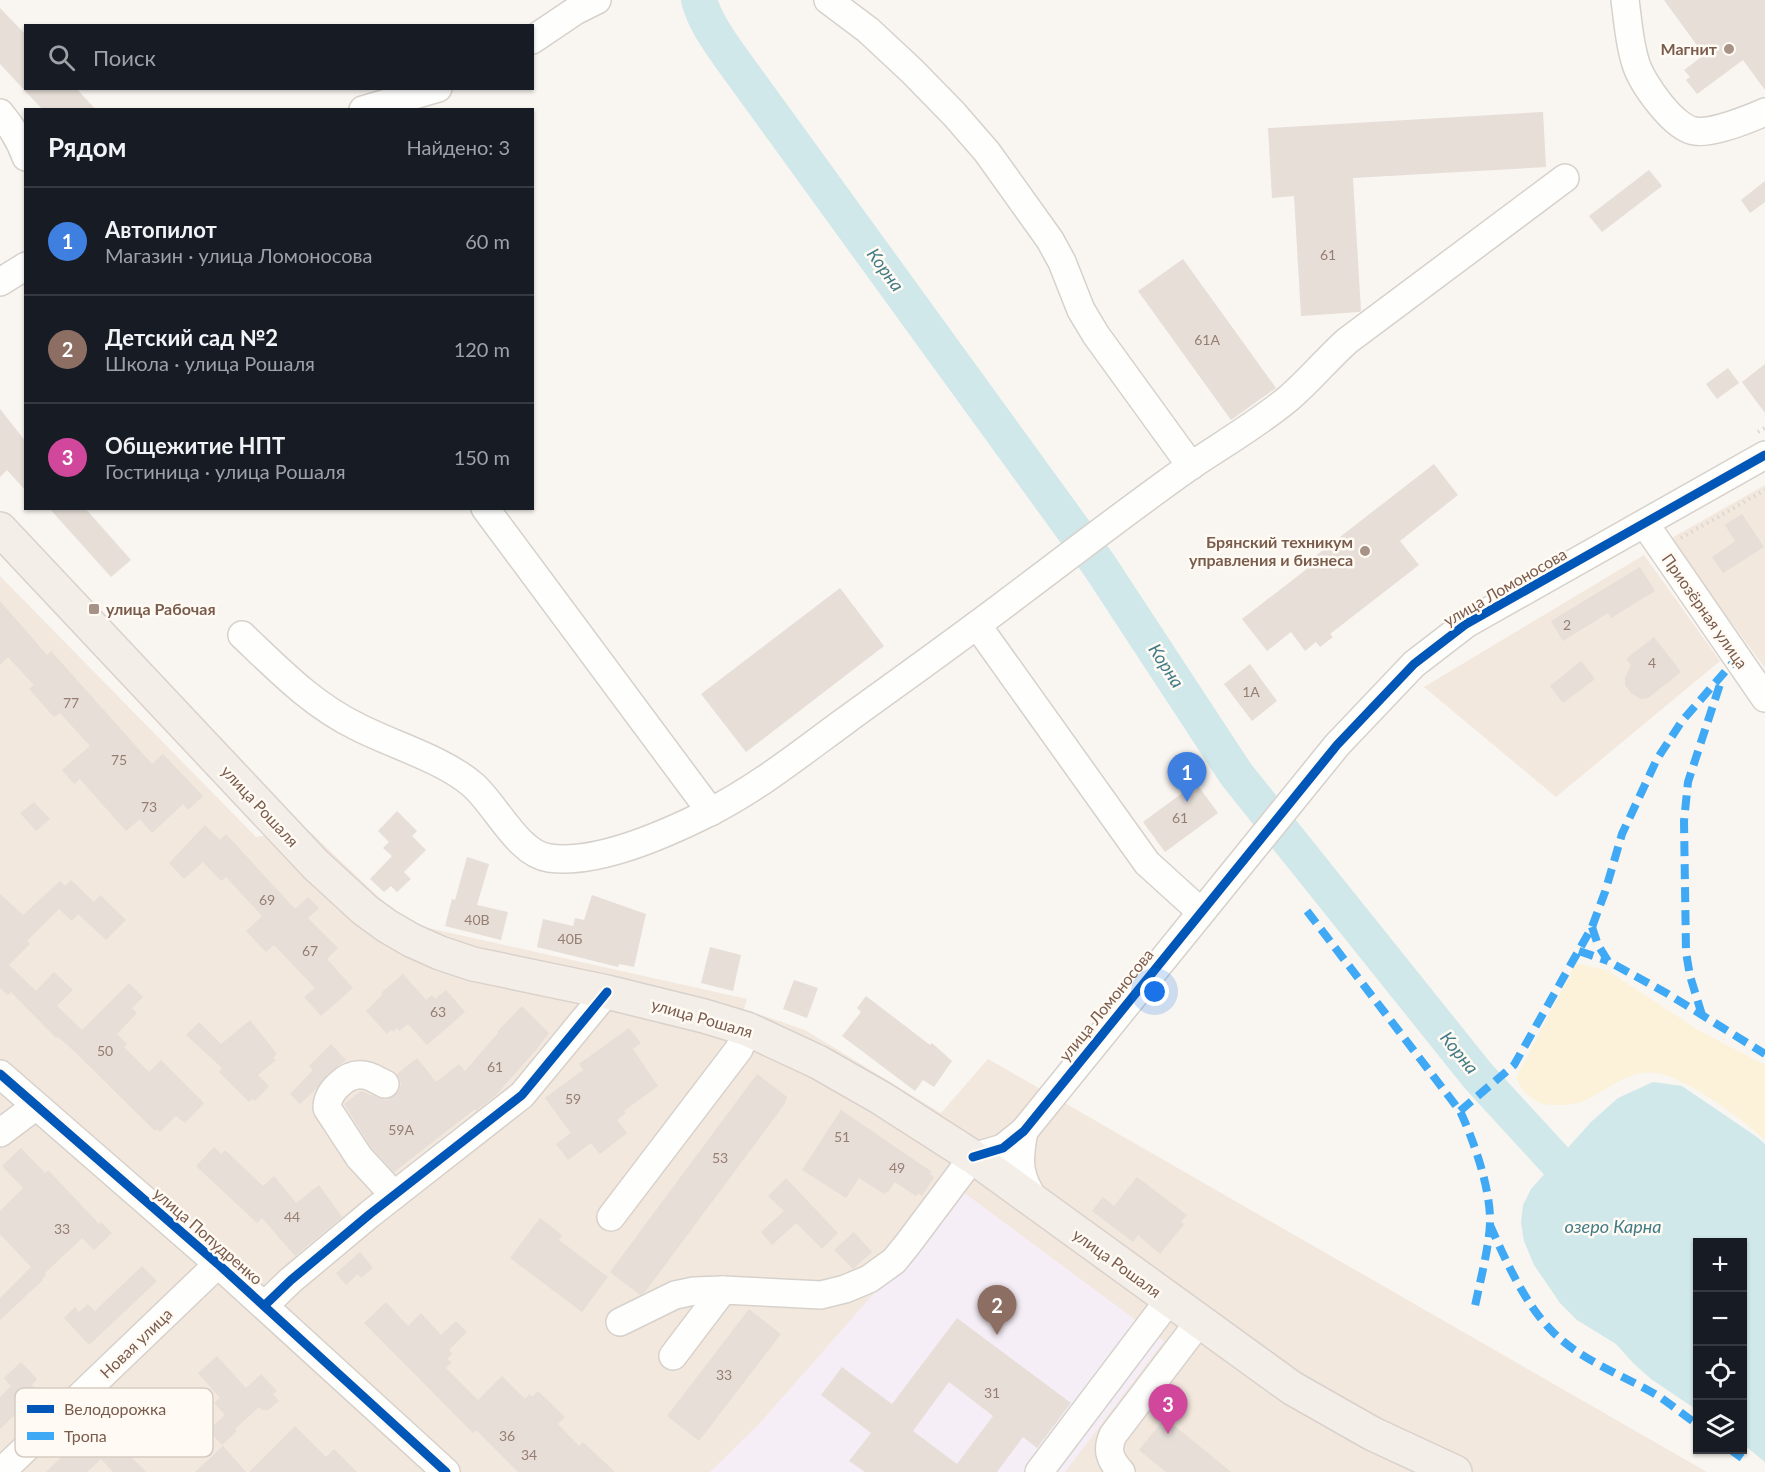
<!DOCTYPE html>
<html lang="ru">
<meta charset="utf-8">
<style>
:root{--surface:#171b24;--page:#242831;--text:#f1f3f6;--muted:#9ea1a6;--line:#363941;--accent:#0b8043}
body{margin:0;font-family:Lato,sans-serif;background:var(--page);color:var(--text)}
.controls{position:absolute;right:18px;bottom:18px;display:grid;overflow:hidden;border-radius:0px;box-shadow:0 2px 4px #0004}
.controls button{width:54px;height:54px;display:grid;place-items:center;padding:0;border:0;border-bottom:2px solid var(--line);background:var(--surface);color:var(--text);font:30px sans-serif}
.you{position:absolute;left:1155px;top:992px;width:21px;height:21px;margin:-15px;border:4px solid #fff;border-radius:50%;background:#1a73e8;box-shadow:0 0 0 9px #1a73e833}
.badge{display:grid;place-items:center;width:39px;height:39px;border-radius:50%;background:var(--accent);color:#fff;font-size:20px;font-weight:700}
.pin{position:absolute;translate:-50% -50px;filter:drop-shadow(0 2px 3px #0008)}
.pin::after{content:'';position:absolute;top:32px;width:21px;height:18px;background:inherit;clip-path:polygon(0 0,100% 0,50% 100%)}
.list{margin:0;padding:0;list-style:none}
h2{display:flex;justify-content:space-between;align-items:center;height:78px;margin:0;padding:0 24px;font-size:26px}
h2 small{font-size:20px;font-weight:400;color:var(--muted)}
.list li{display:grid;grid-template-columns:39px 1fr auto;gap:18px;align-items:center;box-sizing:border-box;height:108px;padding:0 24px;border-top:2px solid var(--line)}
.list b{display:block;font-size:22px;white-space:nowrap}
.list p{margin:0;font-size:20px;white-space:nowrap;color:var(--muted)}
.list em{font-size:20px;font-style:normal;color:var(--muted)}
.icon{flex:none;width:33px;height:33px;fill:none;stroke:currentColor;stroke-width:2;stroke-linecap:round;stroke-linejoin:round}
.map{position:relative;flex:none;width:1765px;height:1472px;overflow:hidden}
.search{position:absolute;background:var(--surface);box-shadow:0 2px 4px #0004;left:24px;top:24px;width:510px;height:66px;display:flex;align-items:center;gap:15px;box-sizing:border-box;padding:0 21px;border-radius:0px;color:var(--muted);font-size:22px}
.panel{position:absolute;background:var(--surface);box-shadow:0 2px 4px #0004;left:24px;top:108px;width:510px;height:402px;border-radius:0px}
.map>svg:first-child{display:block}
</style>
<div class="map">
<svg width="1765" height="1472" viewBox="0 0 1765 1472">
<rect width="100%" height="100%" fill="#f9f5f0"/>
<g fill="#f2e8de">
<polygon points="1765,485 1765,668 1670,539"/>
<polygon points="1644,555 1720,661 1556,797 1424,687"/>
<polygon points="0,576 256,837 307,829 390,908 424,927 747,999 744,1009 805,1030 941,1113 988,1059 1707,1472 0,1472"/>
</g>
<polygon fill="#f6eef6" points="963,1192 1164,1341 1065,1472 710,1472 761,1422"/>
<path fill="#fbf2d9" d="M1576,963l32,8 90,59 67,35v75c-24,-22 -76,-61 -108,-67 -27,-4 -49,16 -71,27 -7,4 -16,4 -23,5 -24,1 -36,-5 -47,-27z"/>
<polygon fill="#d0e8ea" points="1653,1082 1682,1086 1757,1137 1765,1144 1765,1462 1743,1444 1742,1242 1698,1242 1697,1410 1651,1379 1634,1364 1616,1344 1577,1320 1560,1303 1534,1265 1524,1241 1521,1223 1523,1205 1531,1189 1591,1122 1618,1098"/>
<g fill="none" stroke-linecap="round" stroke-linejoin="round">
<path stroke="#d0e8ea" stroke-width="36" d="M699,0c6,22 19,39 32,58l368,507 137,209 242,302 78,85 35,33"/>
</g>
<g fill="#e6ded7" fill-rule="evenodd">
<polygon points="1664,0 1765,0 1765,90 1743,60 1697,94 1686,80 1690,77 1684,70 1704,55"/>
<polygon points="0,8 26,35 26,88 76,88 96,110 43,110 0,64"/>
<polygon points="1543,112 1546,167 1353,178 1361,311 1359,312 1301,316 1294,196 1272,198 1268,128"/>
<polygon points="1649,170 1662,186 1602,232 1589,216"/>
<polygon points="1765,181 1765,202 1750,213 1741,200"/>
<polygon points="1183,259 1276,388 1231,420 1138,291"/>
<polygon points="1765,364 1765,413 1742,382"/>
<polygon points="1728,368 1739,383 1717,399 1706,384"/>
<polygon points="0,409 26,442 26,491 7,470 0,477"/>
<polygon points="1434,464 1458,495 1400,541 1419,565 1330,634 1333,637 1320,647 1316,642 1305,651 1291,632 1267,651 1242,619 1312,565 1309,561"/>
<polygon points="49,508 85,508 131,560 111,577"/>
<polygon points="1742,514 1764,547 1723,573 1712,557 1735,541 1725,525"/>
<polygon points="1640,567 1655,591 1611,618 1608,613 1563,641 1551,621"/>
<polygon points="840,588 884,646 746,752 701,694"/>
<polygon points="0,601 47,655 51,651 152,764 163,754 203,796 188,810 183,804 152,833 140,819 126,831 80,779 74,784 62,770 90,746 60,713 54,717 29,689 34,685 8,657 0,665"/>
<polygon points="1654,637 1681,672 1648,698 1641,699 1631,693 1625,685 1625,678 1631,665 1626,659"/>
<polygon points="1581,661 1595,679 1563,703 1550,686"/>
<polygon points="1250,664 1277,701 1252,721 1224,684"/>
<polygon points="1196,783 1218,813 1165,852 1143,822"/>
<polygon points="34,802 50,819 36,831 20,813"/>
<polygon points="397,811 417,831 412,836 426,850 404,872 411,879 397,892 391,886 384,892 370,879 392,856 383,848 389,842 378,831"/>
<polygon points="205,825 220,840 226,834 295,909 308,897 319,908 308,918 338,948 327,959 353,988 321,1016 304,997 315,988 274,945 266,952 246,931 262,916 226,877 221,881 203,862 184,879 169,863"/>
<polygon points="467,857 489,864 477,905 508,912 501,940 445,926 452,899 455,900"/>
<polygon points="71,880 94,902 100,895 126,920 106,940 78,914 72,921 59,909 27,941 30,944 9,965 36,991 54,972 73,990 57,1006 82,1030 129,983 143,997 132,1008 137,1013 117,1034 127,1044 124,1047 149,1072 161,1060 204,1103 185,1123 176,1116 160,1132 157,1129 155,1131 75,1052 58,1037 56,1038 11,992 8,995 0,988 0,894 23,915 60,881 65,886"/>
<polygon points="592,895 646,914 634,967 619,964 618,967 537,947 543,919 573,926 575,918 584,920"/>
<polygon points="710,947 741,955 733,991 701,983"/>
<polygon points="403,974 426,1000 432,995 435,999 446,990 465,1012 427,1045 408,1024 399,1031 397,1028 393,1032 392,1029 387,1034 366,1011 382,995 381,993"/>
<polygon points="794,980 818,988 807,1018 783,1009"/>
<polygon points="866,996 930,1045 932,1043 952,1061 934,1087 923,1080 915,1091 842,1036 861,1012 857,1008"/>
<polygon points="522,1006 549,1033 537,1049 496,1095 476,1111 475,1109 394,1172 371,1147 344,1104 361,1091 379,1098 386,1100 393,1097 399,1091 401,1083 397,1074 417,1058 436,1082 459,1064 465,1071 498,1033 497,1032"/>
<polygon points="250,1020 277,1054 273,1058 276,1060 258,1075 269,1086 255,1101 252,1099 249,1102 219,1072 222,1068 186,1035 199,1022 221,1044"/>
<polygon points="629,1028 641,1043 633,1049 658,1086 624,1111 626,1113 617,1120 627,1133 600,1154 591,1143 568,1160 556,1144 571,1133 545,1098 583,1070 579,1064"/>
<polygon points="331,1044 346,1060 327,1074 316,1089 300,1104 290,1094 313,1070 309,1066"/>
<polygon points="757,1074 787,1097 784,1105 645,1292 640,1295 610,1272"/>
<polygon points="841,1110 932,1172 930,1174 934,1177 922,1196 918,1193 916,1196 895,1182 888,1192 886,1191 884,1194 859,1178 846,1198 802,1170"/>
<polygon points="214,1147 221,1154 225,1150 263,1186 274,1176 296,1203 319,1185 342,1217 295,1256 262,1218 257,1223 196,1166"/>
<polygon points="21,1148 45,1173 48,1170 99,1224 101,1222 112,1233 94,1250 82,1238 45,1273 46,1275 42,1279 43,1280 0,1320 0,1298 31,1267 0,1234 0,1211 23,1188 2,1166"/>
<polygon points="1137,1177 1187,1215 1181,1222 1184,1224 1160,1254 1138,1235 1133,1242 1092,1211 1103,1197 1114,1206"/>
<polygon points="786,1178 838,1233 822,1249 796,1223 772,1245 761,1232 784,1211 768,1196"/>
<polygon points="540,1218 562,1235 559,1240 608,1277 582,1312 510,1258"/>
<polygon points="854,1232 872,1252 853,1269 834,1250"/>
<polygon points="360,1252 373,1268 361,1278 358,1274 346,1285 336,1273"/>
<polygon points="142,1266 157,1281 89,1345 64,1318 75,1307 79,1312 88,1304 95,1311"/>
<polygon points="386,1302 408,1326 421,1313 441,1335 456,1321 467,1332 449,1350 452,1354 447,1359 452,1362 446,1368 478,1400 502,1376 525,1399 530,1394 532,1397 538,1391 565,1417 558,1424 579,1446 583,1442 615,1472 518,1472 476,1430 473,1433 364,1323"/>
<polygon points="749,1309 781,1334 699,1441 667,1416"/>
<path d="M957,1318l114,85 -34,45 -14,-11 -26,35h-132l-16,-11 22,-28 -50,-38 21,-28 50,37zM949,1382l44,34 -36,48 -44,-33z"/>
<polygon points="217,1356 246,1388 261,1374 277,1391 273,1394 279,1401 268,1410 262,1410 259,1407 235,1429 237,1431 222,1445 208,1430 225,1415 214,1403 220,1398 198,1373"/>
<polygon points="21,1362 37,1379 32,1385 39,1392 0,1429 0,1397 11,1386 4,1378"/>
<polygon points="113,1408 131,1425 116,1441 146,1472 113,1472 101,1459 87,1472 46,1472"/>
<polygon points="1165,1418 1231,1472 1166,1472 1139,1450"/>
<polygon points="295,1426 326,1457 334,1449 357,1472 249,1472"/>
<polygon points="223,1446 246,1472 195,1472"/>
</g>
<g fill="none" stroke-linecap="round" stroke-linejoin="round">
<defs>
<g id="minor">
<polyline points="828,0 868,30 912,71 954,114 987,152 1050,240 1062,262 1081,310 1096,335 1191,466"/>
<path d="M1625,0c3,21 4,43 11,64 6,19 38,65 59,67 17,3 54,-12 70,-19"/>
<polyline points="532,40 575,11 597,0"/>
<polyline points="363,110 438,88"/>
<path d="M0,113c12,14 20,27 26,44"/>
<polyline points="0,282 26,266"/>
<polyline points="485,508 711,812"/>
<polyline points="1645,524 1765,698"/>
<polyline points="977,625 1147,863 1201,912"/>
<path d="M242,635c36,34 70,70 116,92 35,18 85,32 115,58 23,20 45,69 76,73 49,7 119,-25 161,-46 49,-25 91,-59 135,-91 55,-40 110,-79 164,-120 60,-45 119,-91 180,-134 34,-23 69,-43 100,-69 21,-18 38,-39 58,-57l218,-163"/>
<polyline points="0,1074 218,1264 446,1472"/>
<path d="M385,1084c-7,-3 -15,-9 -22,-9 -17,-2 -36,17 -36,33l32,49 35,38"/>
<path d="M1024,1131c-6,31 -6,46 13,72"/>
<polyline points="0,1133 36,1106"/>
<polyline points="611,1217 739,1049 747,1029"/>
<polyline points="265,1305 291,1280 370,1214 522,1095 607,992"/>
<polyline points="620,1322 675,1295 694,1291 723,1290 821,1295 845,1289 869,1279 894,1261 907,1245 973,1157 1003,1148 1024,1131 1337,745 1414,664 1466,624 1765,455"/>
<polyline points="673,1356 723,1290"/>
<polyline points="1,1472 218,1264"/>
<polyline points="1039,1472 1169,1300"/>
<path d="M1121,1472c-11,-12 -15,-22 -8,-37l86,-113"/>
</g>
<polyline id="major" points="0,529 316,865 365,910 387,926 411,940 440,953 473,964 607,992 704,1016 747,1029 818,1062 881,1098 973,1157 1292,1388 1373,1434 1455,1472"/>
</defs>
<use href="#minor" stroke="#d7d1cb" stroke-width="30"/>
<use href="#major" stroke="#dad1cc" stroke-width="36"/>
<g stroke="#dcd5d0" stroke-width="4" stroke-dasharray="1.5 4.5" stroke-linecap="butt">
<polyline points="1758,432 1765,428"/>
<polyline points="1681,538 1765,490"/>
</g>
<use href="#minor" stroke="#fefefd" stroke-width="27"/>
<use href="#major" stroke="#f3eee8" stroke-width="33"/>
<g stroke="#3fa9f5" stroke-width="8" stroke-dasharray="15 8" stroke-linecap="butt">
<path d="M1307,911l153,200c14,30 31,79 30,112 -1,26 -11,62 -16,88"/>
<polyline points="1592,927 1598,945 1608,961 1668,994 1765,1054"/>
<polyline points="1579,951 1608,961"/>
<polyline points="1702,1015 1690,976 1686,952 1684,821 1688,782 1722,678"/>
<polyline points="1460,1111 1514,1065 1592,927 1605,892 1622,834 1657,759 1682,721 1737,658"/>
<path d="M1490,1225c15,34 34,77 60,104 30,32 74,46 110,68 13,9 25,19 38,28"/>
<polyline points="1731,1450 1742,1458"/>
</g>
<defs>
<g id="cycleway">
<polyline points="0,1074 218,1264 446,1472"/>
<polyline points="973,1157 1003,1148 1024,1131 1337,745 1414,664 1466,624 1765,455"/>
<polyline points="265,1305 291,1280 370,1214 522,1095 607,992"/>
</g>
</defs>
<use href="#cycleway" stroke="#fffaf3" stroke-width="13"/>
<use href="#cycleway" stroke="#0057b8" stroke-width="9"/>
</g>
<g fill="#a69286" stroke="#fffaf3" stroke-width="2">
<circle cx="1729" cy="49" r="6"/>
<circle cx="1365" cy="551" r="6"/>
<rect x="88" y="603" width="12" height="12" rx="3"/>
</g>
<g text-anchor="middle" stroke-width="5" stroke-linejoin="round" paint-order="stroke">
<g font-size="14" fill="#977e72">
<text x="1328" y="260">61</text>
<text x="1207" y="345">61А</text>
<text x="1567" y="630">2</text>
<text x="1652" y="668">4</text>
<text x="1251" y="697">1А</text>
<text x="71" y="708">77</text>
<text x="119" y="765">75</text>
<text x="149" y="812">73</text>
<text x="1180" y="823">61</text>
<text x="267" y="905">69</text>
<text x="477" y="925">40В</text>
<text x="570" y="944">40Б</text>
<text x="310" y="956">67</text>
<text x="438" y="1017">63</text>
<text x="105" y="1056">50</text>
<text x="495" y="1072">61</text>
<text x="573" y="1104">59</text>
<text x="401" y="1135">59А</text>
<text x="842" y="1142">51</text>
<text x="720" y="1163">53</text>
<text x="897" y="1173">49</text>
<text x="292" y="1222">44</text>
<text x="62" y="1234">33</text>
<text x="724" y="1380">33</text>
<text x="992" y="1398">31</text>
<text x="507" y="1441">36</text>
<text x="529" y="1460">34</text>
</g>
<g font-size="16" font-weight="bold" fill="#7a5c4d" stroke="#fffaf3" text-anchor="end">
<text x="1717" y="55">Магнит</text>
<text x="1353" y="548">Брянский техникум<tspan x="1353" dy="18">управления и бизнеса</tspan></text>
<text x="106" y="615" text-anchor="start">улица Рабочая</text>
</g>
<g font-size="16" fill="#7a5c4d" stroke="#fffaf3">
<text transform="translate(1505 587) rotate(-30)" y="6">улица Ломоносова</text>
<text transform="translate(1705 611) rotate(55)" y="6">Приозёрная улица</text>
<text transform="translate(260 806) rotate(47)" y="6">улица Рошаля</text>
<text transform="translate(1106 1005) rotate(-51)" y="6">улица Ломоносова</text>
<text transform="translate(702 1018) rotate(16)" y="6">улица Рошаля</text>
<text transform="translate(208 1236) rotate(41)" y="6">улица Попудренко</text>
<text transform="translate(1117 1263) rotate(36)" y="6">улица Рошаля</text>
<text transform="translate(136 1343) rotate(-44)" y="6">Новая улица</text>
</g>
<g font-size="18" font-style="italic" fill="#437c86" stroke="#fffaf3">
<text transform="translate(885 270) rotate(54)" y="6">Корна</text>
<text transform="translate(1166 666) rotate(57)" y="6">Корна</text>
<text transform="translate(1459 1053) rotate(51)" y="6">Корна</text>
<text x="1613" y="1233">озеро Карна</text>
</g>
</g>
<rect x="15" y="1388" width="198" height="69" rx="9" fill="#fffaf3" stroke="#d7cbc1" stroke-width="1.5"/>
<rect x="27" y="1405" width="27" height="8" fill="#0057b8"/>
<rect x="27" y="1432" width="27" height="8" fill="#3fa9f5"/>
<g font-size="16" fill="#7a5c4d">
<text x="64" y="1415">Велодорожка</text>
<text x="64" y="1442">Тропа</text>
</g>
</svg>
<div class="controls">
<button>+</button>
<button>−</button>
<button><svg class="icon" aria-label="locate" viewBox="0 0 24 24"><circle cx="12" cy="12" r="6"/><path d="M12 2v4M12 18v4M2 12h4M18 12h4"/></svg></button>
<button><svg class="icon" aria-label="layers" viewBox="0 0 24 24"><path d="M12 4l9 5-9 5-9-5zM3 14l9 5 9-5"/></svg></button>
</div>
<div class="you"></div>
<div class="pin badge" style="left:1187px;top:802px;background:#3f7fe0">1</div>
<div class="pin badge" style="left:997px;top:1335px;background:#8d6e63">2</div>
<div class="pin badge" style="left:1168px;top:1434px;background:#d1479c">3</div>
<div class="search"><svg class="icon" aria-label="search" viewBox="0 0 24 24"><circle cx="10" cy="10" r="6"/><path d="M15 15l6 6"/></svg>Поиск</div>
<section class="panel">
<h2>Рядом<small>Найдено: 3</small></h2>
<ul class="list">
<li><span class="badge" style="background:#3f7fe0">1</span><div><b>Автопилот</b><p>Магазин · улица Ломоносова</p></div><em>60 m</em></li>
<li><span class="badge" style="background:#8d6e63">2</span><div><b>Детский сад №2</b><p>Школа · улица Рошаля</p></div><em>120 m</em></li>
<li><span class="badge" style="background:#d1479c">3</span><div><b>Общежитие НПТ</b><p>Гостиница · улица Рошаля</p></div><em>150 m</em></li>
</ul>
</section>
</div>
